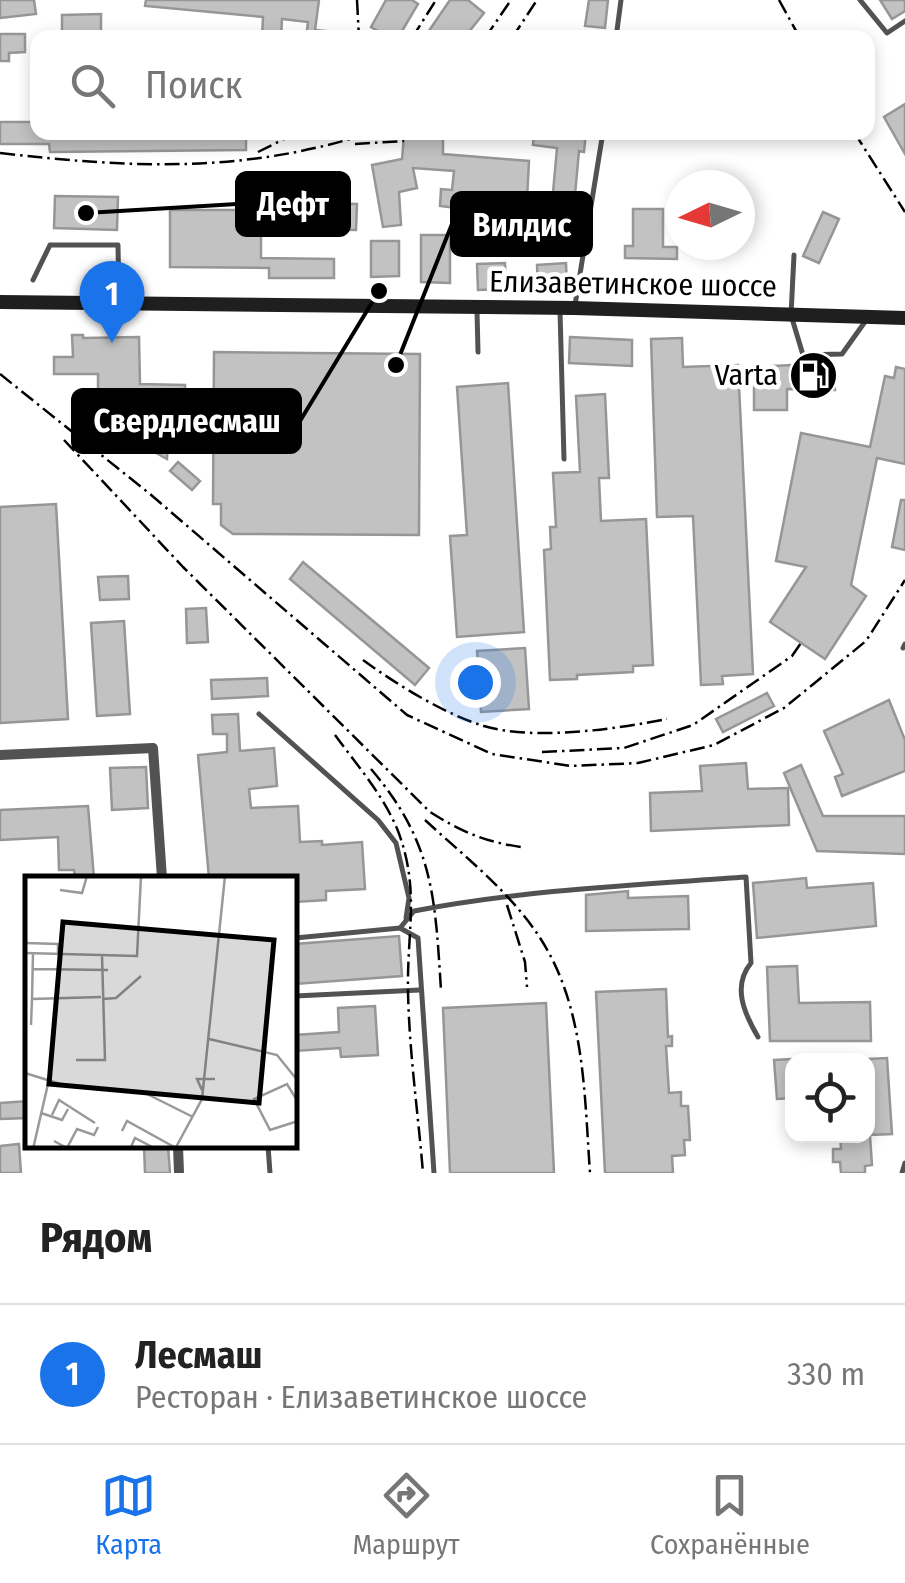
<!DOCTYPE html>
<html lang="ru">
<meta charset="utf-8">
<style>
:root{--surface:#fff;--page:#f2f2f2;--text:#222;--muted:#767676;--line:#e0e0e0;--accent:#1a73e8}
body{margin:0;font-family:"Fira Sans Condensed",sans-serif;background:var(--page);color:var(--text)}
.controls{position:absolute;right:30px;bottom:30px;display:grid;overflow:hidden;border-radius:20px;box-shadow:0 5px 15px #0003}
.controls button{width:90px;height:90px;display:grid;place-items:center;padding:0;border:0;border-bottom:2px solid var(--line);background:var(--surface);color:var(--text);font:50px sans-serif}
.compass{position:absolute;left:665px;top:170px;width:90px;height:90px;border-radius:50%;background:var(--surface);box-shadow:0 5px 15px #0003;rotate:265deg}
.you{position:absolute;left:475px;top:682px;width:35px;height:35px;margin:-25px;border:8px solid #fff;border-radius:50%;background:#1a73e8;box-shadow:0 0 0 15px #1a73e833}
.badge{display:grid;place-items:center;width:65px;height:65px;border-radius:50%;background:var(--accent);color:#fff;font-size:32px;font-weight:700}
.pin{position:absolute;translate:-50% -82px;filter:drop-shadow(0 2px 5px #0008)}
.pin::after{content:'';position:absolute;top:52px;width:35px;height:30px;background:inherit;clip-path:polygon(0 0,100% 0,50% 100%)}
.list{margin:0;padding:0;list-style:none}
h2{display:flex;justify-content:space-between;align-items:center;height:130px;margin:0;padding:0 40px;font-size:42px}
h2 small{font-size:32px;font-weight:400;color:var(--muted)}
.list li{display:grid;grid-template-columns:65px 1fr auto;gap:30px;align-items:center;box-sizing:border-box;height:140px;padding:0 40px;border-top:2px solid var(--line)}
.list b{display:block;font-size:38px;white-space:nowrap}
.list p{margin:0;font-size:32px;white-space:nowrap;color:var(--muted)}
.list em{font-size:32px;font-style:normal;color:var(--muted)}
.icon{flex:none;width:55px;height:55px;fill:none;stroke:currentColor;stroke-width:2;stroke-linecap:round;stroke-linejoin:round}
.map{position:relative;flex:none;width:905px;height:1173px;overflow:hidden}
.search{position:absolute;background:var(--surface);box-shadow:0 5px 15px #0003;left:30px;right:30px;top:30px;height:110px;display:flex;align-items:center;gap:25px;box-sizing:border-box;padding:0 35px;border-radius:20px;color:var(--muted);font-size:38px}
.sheet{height:270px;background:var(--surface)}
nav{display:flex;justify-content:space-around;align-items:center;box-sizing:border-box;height:140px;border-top:2px solid var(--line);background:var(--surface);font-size:28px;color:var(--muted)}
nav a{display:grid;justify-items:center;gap:5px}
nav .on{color:var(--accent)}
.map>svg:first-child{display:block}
</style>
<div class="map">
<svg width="905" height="1173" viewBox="0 0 905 1173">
<rect width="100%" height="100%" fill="#fff"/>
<g fill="#c2c2c2" stroke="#969696" stroke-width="2.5">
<polygon points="0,0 34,0 36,14 0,18"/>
<polygon points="146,0 319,0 315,30 337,32 336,38 306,38 308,22 282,19 281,38 262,38 263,17 145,6"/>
<polygon points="386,0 412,0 418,4 398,38 390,38 371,27"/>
<polygon points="450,0 468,0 484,13 464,38 424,38"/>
<polygon points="589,0 608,0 605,28 585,26"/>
<polygon points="880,0 905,0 905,11 892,19"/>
<polygon points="101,14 101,38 62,38 62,15"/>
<polygon points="0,34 25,34 25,52 9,53 9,61 0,61"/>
<polygon points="905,104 905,154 884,117"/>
<polygon points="0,122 38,122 38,132 246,132 246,150 50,152 49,144 0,144"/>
<polygon points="534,132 586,132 584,152 579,151 571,239 549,237 557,148 533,145"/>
<polygon points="404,136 443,138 443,154 529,161 527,200 467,195 465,209 440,206 441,189 452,190 454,171 413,168 417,188 399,192 401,225 383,227 372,165 402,159"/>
<polygon points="55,196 118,197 117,230 54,228"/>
<polygon points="280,202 357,204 356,230 279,229"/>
<polygon points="633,209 663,209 663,247 677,247 677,259 625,258 625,246 633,246"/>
<polygon points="170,210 261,210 261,258 334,259 334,278 269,278 269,268 170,267"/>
<polygon points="823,212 839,219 819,263 803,256"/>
<polygon points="421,235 450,235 450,283 421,282"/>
<polygon points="371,241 399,241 399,276 371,277"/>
<polygon points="505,263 506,289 478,290 477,264"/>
<polygon points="566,263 567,288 538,289 537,265"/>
<polygon points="72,335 83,335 83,338 139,337 140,384 185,385 185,410 169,410 167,459 140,444 141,426 101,423 103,401 98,401 98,374 54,374 54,357 73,357"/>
<polygon points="570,337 632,340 632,366 569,363"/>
<polygon points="682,338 683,367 738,365 753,674 722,676 723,684 701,685 693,516 657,517 651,339"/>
<polygon points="214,352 420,354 419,535 233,534 221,525 221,504 213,504"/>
<polygon points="793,365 833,365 835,390 787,389 787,410 754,410 754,367"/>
<polygon points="896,367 905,369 905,464 877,458 851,585 866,596 825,659 770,622 806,567 776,561 801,433 870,447 885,376 894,378"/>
<polygon points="508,383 524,632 457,637 450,536 467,535 457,387"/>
<polygon points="605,394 609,478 599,478 601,521 646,519 653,665 633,666 633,672 577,675 577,679 550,680 544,550 551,549 550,527 556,527 553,473 580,472 576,396"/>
<polygon points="178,462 200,481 192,490 170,471"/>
<polygon points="901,500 905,500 905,550 892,547"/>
<polygon points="56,504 68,719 0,723 0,507"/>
<polygon points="303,562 429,668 415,685 290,579"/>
<polygon points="128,576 129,599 100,600 98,577"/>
<polygon points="206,608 208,642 187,643 186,609"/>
<polygon points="124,621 130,714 97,716 91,623"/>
<polygon points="525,648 529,709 481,712 477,651"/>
<polygon points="267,678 268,696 212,699 211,680"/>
<polygon points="767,693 774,706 723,732 716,719"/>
<polygon points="889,700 905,740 905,771 842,796 835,777 843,774 824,731"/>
<polygon points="238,714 240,751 274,748 277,786 249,789 251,808 298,806 300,842 322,841 322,845 362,842 365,889 326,891 326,900 295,902 295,878 209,878 198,755 227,752 227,734 213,734 212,715"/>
<polygon points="746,763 748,789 788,788 789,825 651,831 650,793 702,791 700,766"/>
<polygon points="801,765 823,816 905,816 905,854 817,851 784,773"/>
<polygon points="146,767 148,808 112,810 110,768"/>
<polygon points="88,806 94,878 75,878 74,870 59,870 58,837 0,840 0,810"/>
<polygon points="806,878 807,888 873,883 876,926 757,938 753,883"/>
<polygon points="628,891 628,898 688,896 689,929 586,931 586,895"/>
<polygon points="399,936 402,976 295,984 295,944"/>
<polygon points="797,966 799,1003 870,1002 871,1041 770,1041 767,967"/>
<polygon points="666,989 668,1037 672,1036 672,1046 666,1046 669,1093 681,1092 681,1106 688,1106 690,1140 684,1140 685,1155 672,1156 673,1173 605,1173 596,992"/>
<polygon points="546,1003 554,1173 450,1173 443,1008"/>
<polygon points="375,1006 378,1055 341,1057 340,1048 295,1051 295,1035 339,1032 338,1008"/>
<polygon points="887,1058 892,1134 870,1135 868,1059"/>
<polygon points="792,1059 792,1098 777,1099 774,1060"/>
<polygon points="28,1101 28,1118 0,1119 0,1103"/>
<polygon points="840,1136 870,1136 872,1165 865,1166 865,1173 841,1173 840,1162 833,1162 833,1149 841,1149"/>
<polygon points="19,1144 21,1173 0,1173 0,1146"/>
<polygon points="144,1146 168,1146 170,1173 145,1173"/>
</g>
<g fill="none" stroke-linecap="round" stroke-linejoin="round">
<g stroke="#525252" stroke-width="5">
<polyline points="860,0 887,33 905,21"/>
<polyline points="616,38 621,0"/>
<polyline points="794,255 791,315 803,355 842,354 867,319"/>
<polyline points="33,280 50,245 118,245 119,301"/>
<polyline points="575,305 603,132"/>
<polyline points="477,311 478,352"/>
<polyline points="560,311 564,459"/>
<polyline points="903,648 905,644"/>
<polyline points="259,714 378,820 396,843 409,898 406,918"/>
<polyline points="400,928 418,938 434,1173"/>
<path d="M295,938l105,-10 14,-17c109,-21 221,-26 332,-34l5,86c-19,23 -7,50 7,74"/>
<polyline points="295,996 419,990"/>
<polyline points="268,1146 270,1173"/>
<polyline points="902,1173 905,1163"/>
</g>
<g stroke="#525252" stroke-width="10">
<polyline points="0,755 153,748 162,878"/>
<polyline points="178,1146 179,1173"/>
</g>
<polyline stroke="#1f1f1f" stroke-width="14" points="0,302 574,308 905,318"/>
<g stroke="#000" stroke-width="2.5" stroke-dasharray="15 5 2.5 5" stroke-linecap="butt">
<polyline points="357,0 359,38"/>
<polyline points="779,0 800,38"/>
<polyline points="412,38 436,0"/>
<polyline points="485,38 511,0"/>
<polyline points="512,38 537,0"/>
<polyline points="854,132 905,212"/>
<polyline points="355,144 404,141"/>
<polyline points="258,152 298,132"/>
<path d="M0,153c132,15 244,21 373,-21"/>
<polyline points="0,374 150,494 407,715 492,754 571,766 638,763 714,745 784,708 866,641 905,580"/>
<path d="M64,440l119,127 247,245c30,19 55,30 91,35"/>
<path d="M363,660c33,24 81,54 121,66 49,15 133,3 183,-7"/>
<path d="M335,735c22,30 49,61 63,96 22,58 9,100 10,159 1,61 10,122 15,183"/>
<polyline points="542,752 624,748 693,725 792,656 801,643"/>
<path d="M371,769c63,74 64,129 70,221"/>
<path d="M425,820c37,34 80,68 109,109 51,71 50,160 56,244"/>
<polyline points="507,905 525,962 527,987"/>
</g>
</g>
<defs>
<symbol id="fuel-disc" viewBox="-11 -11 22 22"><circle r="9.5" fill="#000" stroke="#fff"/><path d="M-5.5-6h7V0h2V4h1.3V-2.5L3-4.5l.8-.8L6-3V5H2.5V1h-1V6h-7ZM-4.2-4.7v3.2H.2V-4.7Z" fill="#fff"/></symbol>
</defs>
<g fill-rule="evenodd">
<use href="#fuel-disc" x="786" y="348" width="55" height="55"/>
</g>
<g text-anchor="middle" stroke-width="9" stroke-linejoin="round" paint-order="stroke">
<g font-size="30" fill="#000" stroke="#fff">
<text transform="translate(633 284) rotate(1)" y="10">Елизаветинское шоссе</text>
</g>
<g font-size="30" fill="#000" stroke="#fff" text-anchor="end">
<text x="778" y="385">Varta</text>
</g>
</g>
<g transform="translate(25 876)">
<rect width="272" height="272" fill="#fff"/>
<path fill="none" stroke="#999" stroke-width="2.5" d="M35,14l22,3 5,-17M0,67l33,1v10M0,77l112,3 4,-80M8,93l75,1M7,123l1,-46M78,123l13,-1 25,-22M6,149l1,-26 69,-2M184,163l68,16 21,26M51,184h29l-3,-105M0,197l45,14M177,214l-5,-11h18M118,216l50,25M273,226l-11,-18 -33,15 16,31 28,-9M16,237l21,7 6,-11M27,239l7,-15 36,23M97,255l5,-10 49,27M29,265l13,7 10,-19 17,6 4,-8M8,273l15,-65M105,273l5,-11 21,11M150,273l27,-50 23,-223"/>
<path fill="#000" fill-opacity="0.15" stroke="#000" stroke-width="5" d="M38,46l211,18 -15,163 -210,-19z"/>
<rect width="272" height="272" fill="none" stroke="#000" stroke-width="5"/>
</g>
<path fill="none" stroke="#000" stroke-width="4" d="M86 213L237 204M396 365L452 224M379 291L300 421"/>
<g fill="#000" stroke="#fff" stroke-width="4">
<circle cx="86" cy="213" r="10"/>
<circle cx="396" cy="365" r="10"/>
<circle cx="379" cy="291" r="10"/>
</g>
<g fill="#000" stroke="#000" stroke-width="4">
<rect x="237" y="173" width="112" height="62" rx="10"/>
<rect x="452" y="193" width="139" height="62" rx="10"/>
<rect x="73" y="390" width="227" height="62" rx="10"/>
</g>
<g font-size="32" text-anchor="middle" font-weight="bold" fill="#fff">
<text x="293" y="215">Дефт</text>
<text x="522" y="236">Вилдис</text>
<text x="187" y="432">Свердлесмаш</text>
</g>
</svg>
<div class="controls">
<button><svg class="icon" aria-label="locate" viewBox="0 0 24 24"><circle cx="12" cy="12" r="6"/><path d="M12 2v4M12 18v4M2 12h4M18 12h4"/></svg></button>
</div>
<svg class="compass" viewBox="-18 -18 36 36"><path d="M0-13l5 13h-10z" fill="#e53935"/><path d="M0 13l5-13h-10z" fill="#767676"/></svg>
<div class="you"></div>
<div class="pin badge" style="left:112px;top:343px">1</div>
<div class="search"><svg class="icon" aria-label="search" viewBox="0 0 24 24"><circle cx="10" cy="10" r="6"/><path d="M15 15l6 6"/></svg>Поиск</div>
</div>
<section class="sheet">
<h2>Рядом<small></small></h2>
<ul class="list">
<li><span class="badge">1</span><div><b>Лесмаш</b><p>Ресторан · Елизаветинское шоссе</p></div><em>330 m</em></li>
</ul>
</section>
<nav>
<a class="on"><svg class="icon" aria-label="map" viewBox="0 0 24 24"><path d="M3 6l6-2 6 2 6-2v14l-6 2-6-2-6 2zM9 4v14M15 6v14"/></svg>Карта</a>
<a><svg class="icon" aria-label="directions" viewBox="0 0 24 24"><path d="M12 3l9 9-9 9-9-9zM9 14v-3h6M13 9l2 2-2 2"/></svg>Маршрут</a>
<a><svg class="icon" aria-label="saved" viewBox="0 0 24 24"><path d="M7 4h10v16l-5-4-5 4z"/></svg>Сохранённые</a>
</nav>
